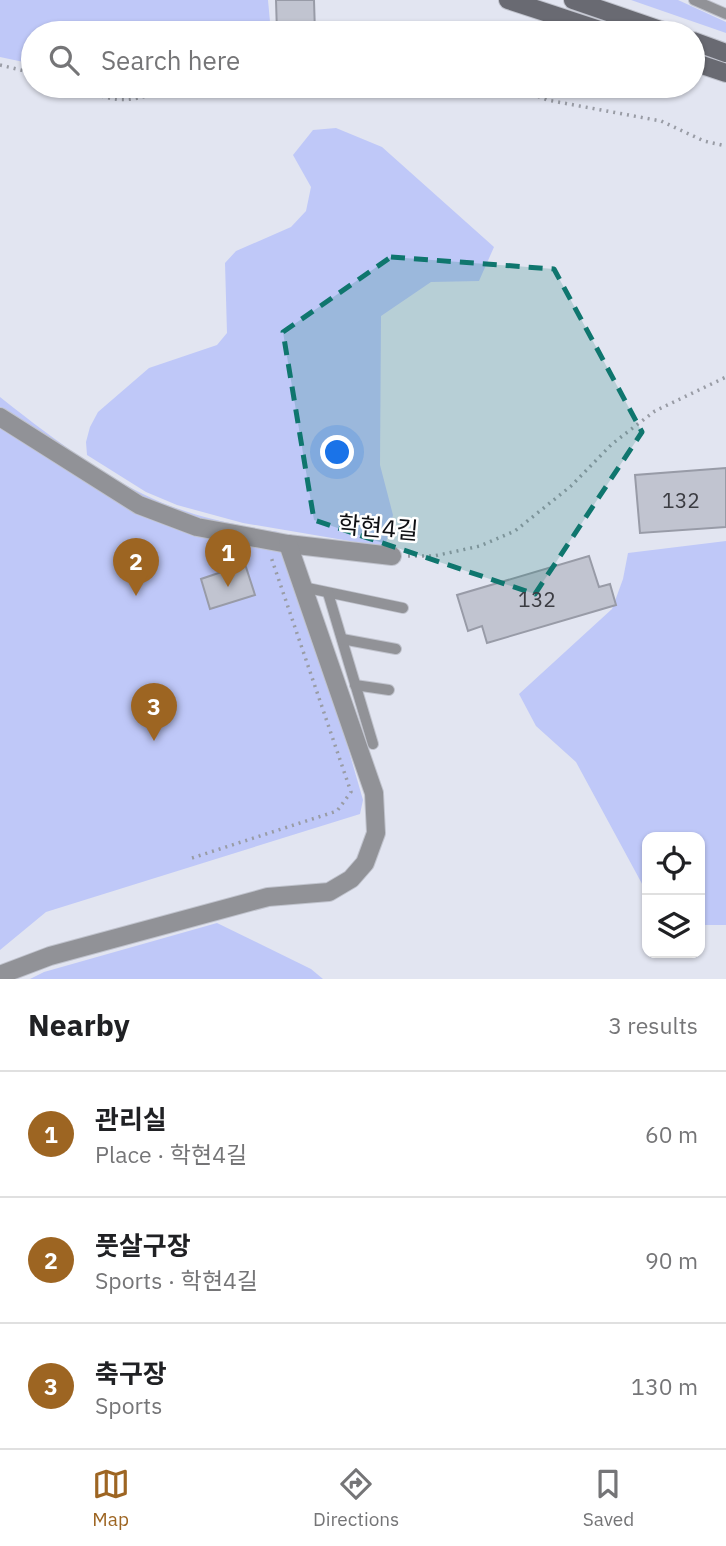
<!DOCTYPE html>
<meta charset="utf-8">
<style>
:root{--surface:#fff;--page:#f2f2f2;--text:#202124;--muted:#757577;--line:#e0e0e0;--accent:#9d6522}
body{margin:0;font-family:"IBM Plex Sans","Noto Sans KR",sans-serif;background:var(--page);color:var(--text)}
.controls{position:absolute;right:21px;bottom:21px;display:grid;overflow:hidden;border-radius:14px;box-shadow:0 2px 5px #0004}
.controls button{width:63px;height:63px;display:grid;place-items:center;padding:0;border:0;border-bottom:2px solid var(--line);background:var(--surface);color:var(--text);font:35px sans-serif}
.you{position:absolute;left:338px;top:453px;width:24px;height:24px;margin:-18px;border:5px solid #fff;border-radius:50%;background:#1a73e8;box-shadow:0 0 0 10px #1a73e833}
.badge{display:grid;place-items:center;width:46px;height:46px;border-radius:50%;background:var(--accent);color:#fff;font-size:23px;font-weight:700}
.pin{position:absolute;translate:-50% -58px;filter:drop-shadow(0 2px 4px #0008)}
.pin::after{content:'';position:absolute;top:37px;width:24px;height:21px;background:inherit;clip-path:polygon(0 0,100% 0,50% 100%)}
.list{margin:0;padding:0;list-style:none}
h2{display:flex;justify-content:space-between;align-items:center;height:91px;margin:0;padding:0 28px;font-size:30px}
h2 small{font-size:23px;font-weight:400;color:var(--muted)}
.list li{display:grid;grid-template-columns:46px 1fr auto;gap:21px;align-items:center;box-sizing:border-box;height:126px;padding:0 28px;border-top:2px solid var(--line)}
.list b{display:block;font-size:26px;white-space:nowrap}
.list p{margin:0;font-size:23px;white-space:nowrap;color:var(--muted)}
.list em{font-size:23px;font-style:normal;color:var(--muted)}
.icon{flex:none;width:38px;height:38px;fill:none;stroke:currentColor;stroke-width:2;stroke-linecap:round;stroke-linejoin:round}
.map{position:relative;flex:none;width:726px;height:979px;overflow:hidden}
.search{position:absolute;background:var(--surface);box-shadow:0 2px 5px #0004;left:21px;right:21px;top:21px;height:77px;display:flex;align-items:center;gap:18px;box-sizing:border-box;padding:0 24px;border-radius:38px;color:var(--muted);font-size:26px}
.sheet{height:469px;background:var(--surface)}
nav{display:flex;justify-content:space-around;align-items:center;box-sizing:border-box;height:98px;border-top:2px solid var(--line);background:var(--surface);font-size:19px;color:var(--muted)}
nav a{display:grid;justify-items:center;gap:4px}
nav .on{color:var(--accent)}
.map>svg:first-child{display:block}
</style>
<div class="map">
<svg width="726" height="979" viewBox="0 0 726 979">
<rect width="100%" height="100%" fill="#e2e5f1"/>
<g fill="#bfc8f8">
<polygon points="0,0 268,0 271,33 33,33 33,64 0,57"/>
<polygon points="631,0 678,0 726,22 726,33"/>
<polygon points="336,128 382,147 494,247 479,281 431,282 381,316 380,465 393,515 385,547 243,523 177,505 146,492 87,455 86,442 90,427 98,412 149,368 217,345 227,333 225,263 236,251 291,227 306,211 311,187 293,155 313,130"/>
<path d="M0,397c43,34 94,73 143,97 42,21 90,31 136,38l59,181 25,87 -3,14 -314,98 -46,38z"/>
<polygon points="726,541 726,925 700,925 700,837 647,837 647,893 576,762 536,726 519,694 612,609 623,579 628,553"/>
<polygon points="217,923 311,969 323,979 30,979 44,972"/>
</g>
<g fill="#c1c4d0" stroke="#989ba7" stroke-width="2">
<polygon points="276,0 314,0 315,33 277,33"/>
<polygon points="726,468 726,527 640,533 635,475"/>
<polygon points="589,556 599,587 610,584 616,605 487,643 482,626 468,631 457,595"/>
<polygon points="245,564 255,595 210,609 201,579"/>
</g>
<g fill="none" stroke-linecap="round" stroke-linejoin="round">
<defs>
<g id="lane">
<polyline points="694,0 726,14"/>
<polyline points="303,587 403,608"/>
<polyline points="328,593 373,744"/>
<polyline points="342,639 396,649"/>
<polyline points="355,685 389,690"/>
</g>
<g id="street">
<polyline points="0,417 139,505 197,527 288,544 392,556"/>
<polyline points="0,975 50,956 268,897 329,892 351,879 365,863 376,833 374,793 288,544"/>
</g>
<g id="secondary">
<polyline points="508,0 609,33"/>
<polyline points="573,0 669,33"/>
<polyline points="693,41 726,53"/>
<polyline points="693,62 726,73"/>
</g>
</defs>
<use href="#lane" stroke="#c0c3cd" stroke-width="12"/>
<use href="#street" stroke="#c0c3cd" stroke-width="20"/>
<use href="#secondary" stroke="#c0c3cd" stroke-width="20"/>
<g stroke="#999ca5" stroke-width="3.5" stroke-dasharray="2 5" stroke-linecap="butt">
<polyline points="0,65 33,73"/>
<path d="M75,86c49,21 55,15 104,0"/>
<polyline points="512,86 547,100 661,121 704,141 726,146"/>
<polyline points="408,556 434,556 480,546 515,531 571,486 612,444 655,411 726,377"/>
<polyline points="192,858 337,811 351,792 271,557"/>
</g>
<use href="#lane" stroke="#919297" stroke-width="10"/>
<use href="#street" stroke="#919297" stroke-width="18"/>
<use href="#secondary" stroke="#696a72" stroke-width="18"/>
</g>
<path fill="#0f766e" fill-opacity="0.2" stroke="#0f766e" stroke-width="5" stroke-dasharray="14 9" stroke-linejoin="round" d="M391,257l163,12 88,163 -107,162 -221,-74 -31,-188z"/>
<g text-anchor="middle" stroke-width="5" stroke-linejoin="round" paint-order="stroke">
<g font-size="21" fill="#3b3c42">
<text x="681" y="508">132</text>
<text x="537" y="607">132</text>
</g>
<g font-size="24" fill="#0e0f13" stroke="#fff">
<text transform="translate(378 528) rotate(5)" y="8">학현4길</text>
</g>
</g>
</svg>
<div class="controls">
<button><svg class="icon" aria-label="locate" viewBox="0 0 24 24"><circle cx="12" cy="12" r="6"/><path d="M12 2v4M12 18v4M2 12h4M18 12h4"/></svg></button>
<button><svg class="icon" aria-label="layers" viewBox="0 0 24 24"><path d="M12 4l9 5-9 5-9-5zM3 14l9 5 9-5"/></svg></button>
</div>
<div class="you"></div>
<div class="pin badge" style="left:228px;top:587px">1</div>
<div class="pin badge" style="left:136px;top:596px">2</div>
<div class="pin badge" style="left:154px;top:741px">3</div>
<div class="search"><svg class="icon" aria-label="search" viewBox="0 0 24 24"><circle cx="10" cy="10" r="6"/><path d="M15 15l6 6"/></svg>Search here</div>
</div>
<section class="sheet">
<h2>Nearby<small>3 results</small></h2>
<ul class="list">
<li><span class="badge">1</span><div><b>관리실</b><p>Place · 학현4길</p></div><em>60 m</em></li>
<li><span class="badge">2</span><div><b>풋살구장</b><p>Sports · 학현4길</p></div><em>90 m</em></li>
<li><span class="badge">3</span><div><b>축구장</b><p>Sports</p></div><em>130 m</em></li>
</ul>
</section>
<nav>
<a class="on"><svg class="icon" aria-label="map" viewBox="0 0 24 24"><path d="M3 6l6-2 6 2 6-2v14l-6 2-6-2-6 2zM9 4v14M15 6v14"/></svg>Map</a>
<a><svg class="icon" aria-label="directions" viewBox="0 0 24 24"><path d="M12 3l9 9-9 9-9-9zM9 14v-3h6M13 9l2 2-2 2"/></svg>Directions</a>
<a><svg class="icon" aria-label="saved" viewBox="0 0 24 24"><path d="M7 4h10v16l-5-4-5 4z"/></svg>Saved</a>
</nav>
